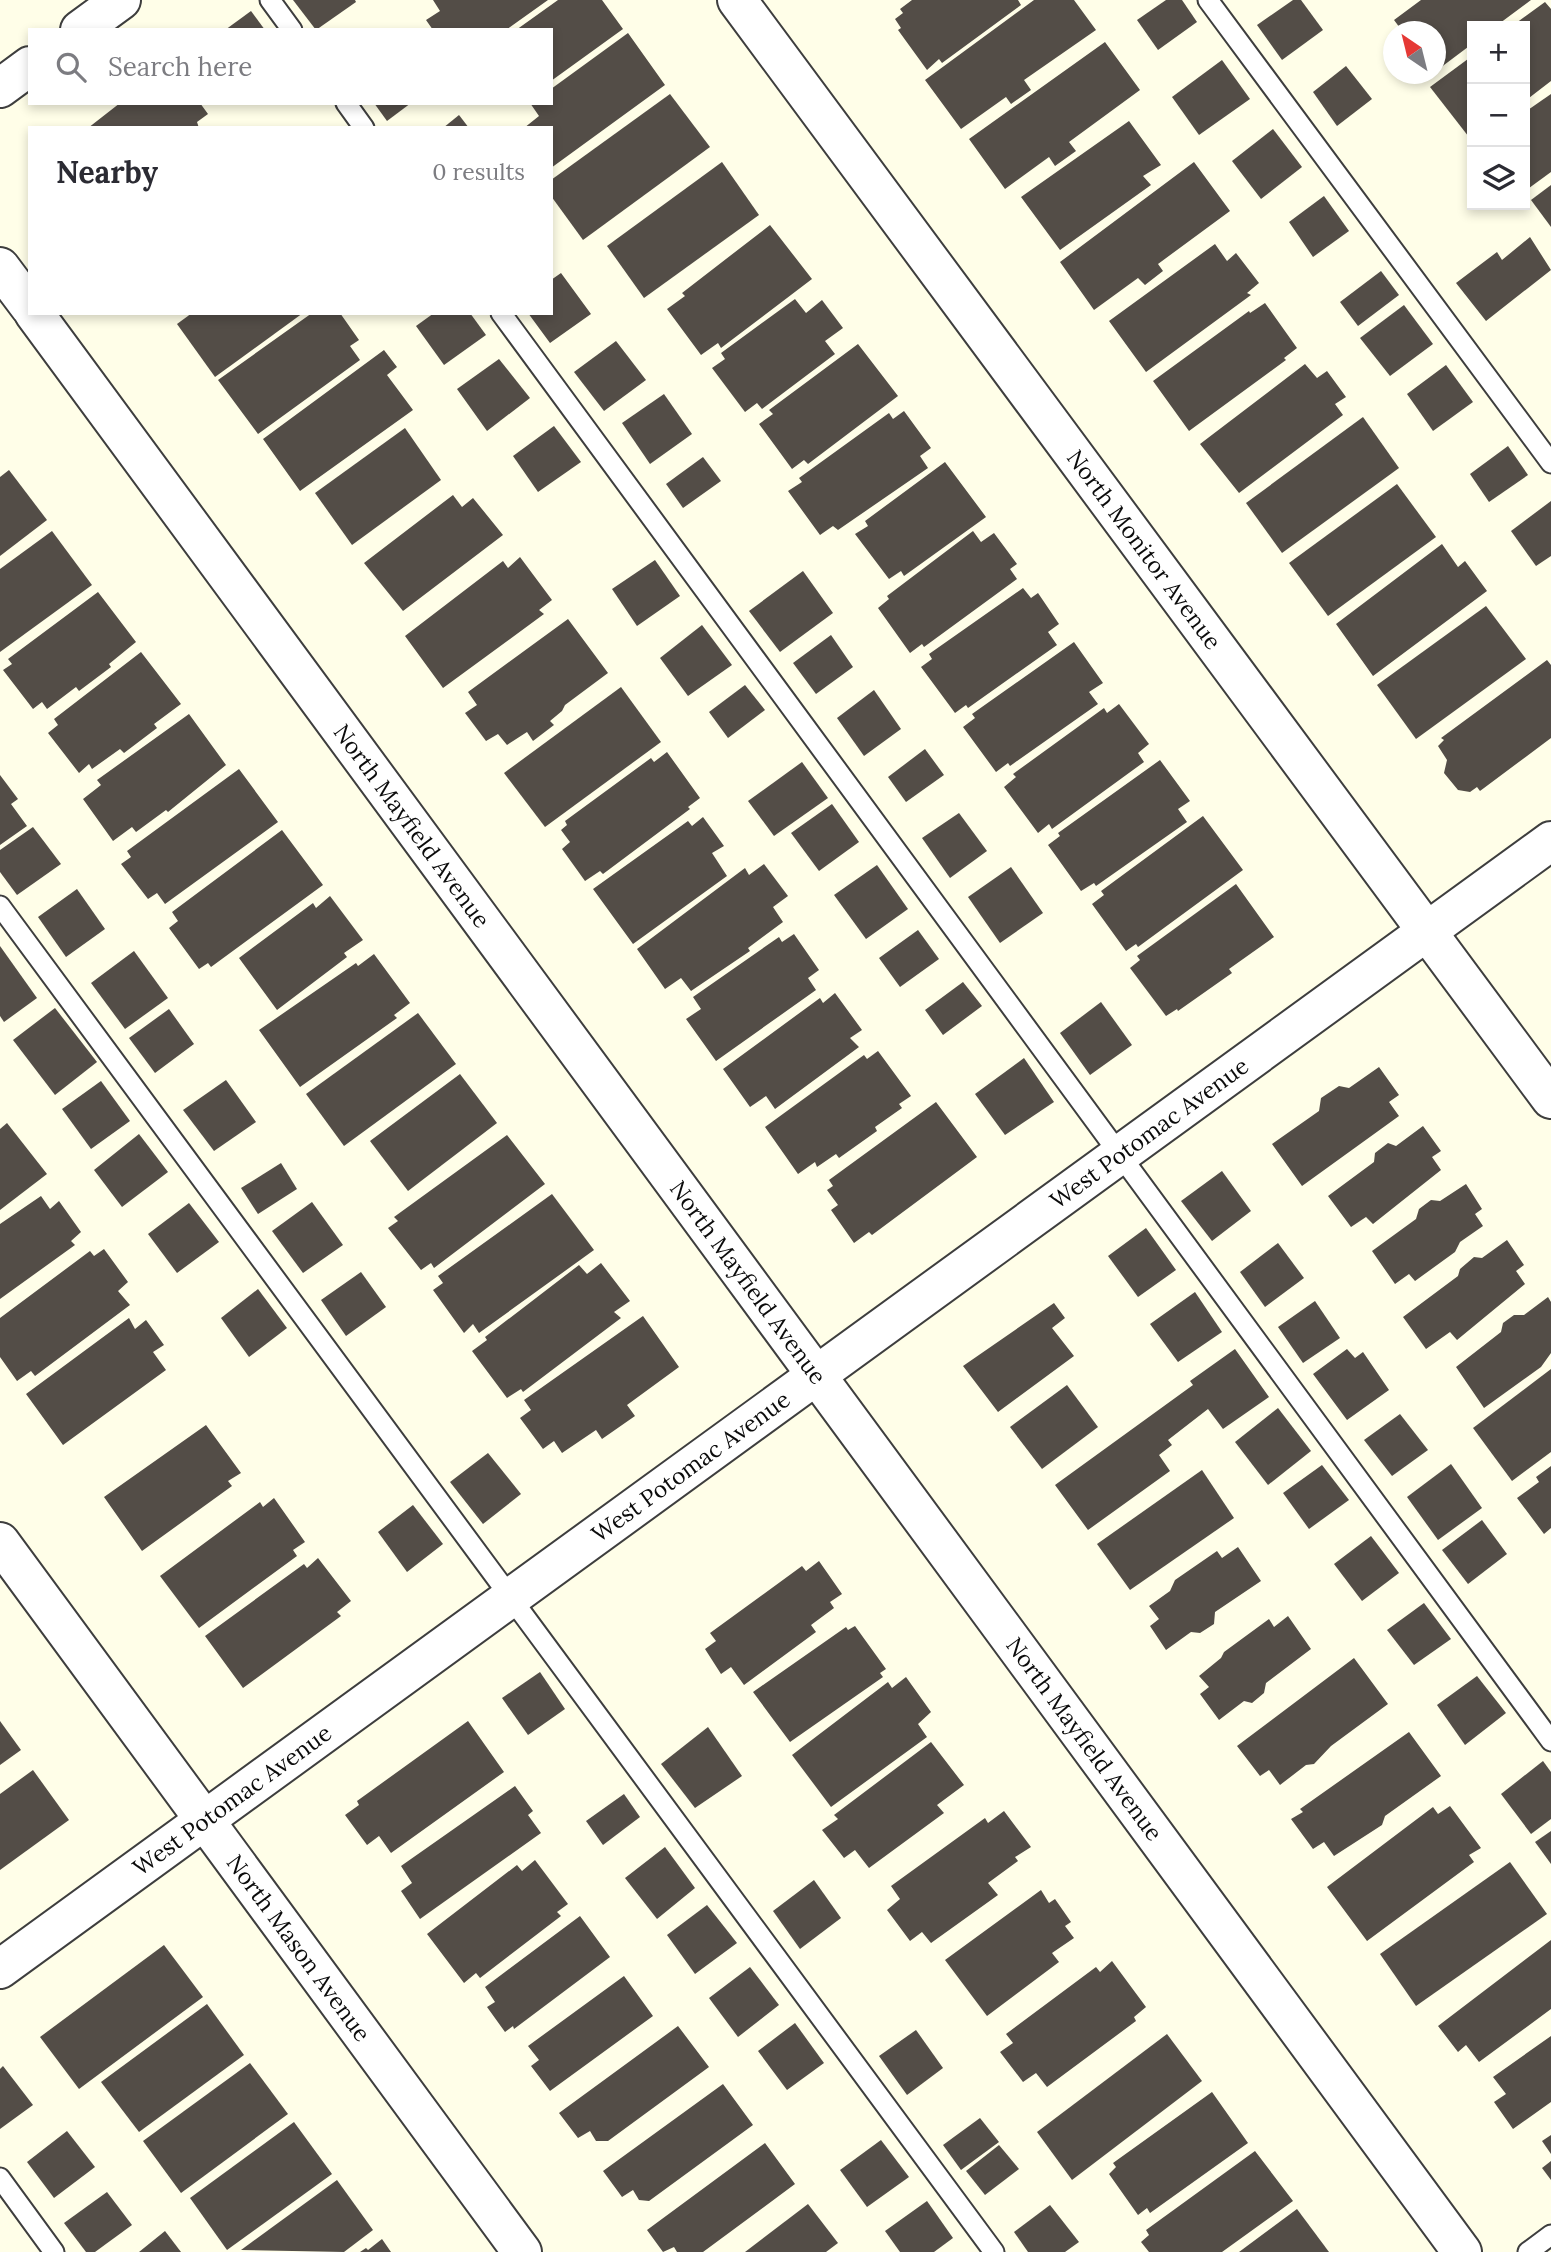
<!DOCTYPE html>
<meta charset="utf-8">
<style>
:root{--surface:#fff;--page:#f2f2f3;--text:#2b2b33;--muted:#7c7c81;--line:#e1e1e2}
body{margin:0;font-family:Lora,serif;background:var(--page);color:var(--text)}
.controls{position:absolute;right:21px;top:21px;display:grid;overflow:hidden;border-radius:0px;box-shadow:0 4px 10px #0003}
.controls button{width:63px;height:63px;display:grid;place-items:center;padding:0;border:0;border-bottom:2px solid var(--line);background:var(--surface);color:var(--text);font:35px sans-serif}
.compass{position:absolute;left:1383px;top:21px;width:63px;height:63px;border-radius:50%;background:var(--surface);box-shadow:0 4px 10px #0003;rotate:325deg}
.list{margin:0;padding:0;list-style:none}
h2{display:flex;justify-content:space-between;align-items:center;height:91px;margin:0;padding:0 28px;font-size:30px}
h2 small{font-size:23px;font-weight:400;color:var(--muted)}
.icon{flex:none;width:38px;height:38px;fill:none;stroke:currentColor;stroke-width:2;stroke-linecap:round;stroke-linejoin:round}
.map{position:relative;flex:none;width:1551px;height:2252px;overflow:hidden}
.search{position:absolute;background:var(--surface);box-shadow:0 4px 10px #0003;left:28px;top:28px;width:525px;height:77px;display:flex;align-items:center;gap:18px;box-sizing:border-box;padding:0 24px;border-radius:0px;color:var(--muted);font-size:26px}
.panel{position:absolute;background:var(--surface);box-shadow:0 4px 10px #0003;left:28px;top:126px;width:525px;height:189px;border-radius:0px}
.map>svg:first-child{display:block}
</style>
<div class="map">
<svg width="1551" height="2252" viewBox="0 0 1551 2252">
<rect width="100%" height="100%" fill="#fffee8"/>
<g fill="#534d47">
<polygon points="293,0 355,0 356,2 316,30"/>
<polygon points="433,0 548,0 506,30 433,30 426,20 440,11"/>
<polygon points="558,0 602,0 623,29 551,81 551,30 516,30"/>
<polygon points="912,0 1018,0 1021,5 942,63 939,59 927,70 898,30 901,28 895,19 903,13 900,9"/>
<polygon points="1034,0 1074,0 1096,30 1024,80 1031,90 1011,104 1006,97 961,129 925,80"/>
<polygon points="1166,0 1182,0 1197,22 1158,50 1137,20"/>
<polygon points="1293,0 1301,0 1323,30 1282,60 1257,25"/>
<polygon points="1421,0 1531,0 1496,26 1472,26 1472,44 1436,71 1436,32 1403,32 1394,20"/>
<polygon points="1545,2 1551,9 1551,81 1525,101 1525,26 1512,26"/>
<polygon points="251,11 265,30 225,30"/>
<polygon points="628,33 665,85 551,168 551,128 524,128 539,116 530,103 551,103 551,89"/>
<polygon points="1105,42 1140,90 1069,142 1076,151 1055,166 1049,157 1005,189 969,139"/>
<polygon points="1472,56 1472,141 1430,87"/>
<polygon points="1222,60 1250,99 1199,135 1172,97"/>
<polygon points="1346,66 1372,99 1337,126 1313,92"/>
<polygon points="670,94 710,147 583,240 551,196 551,180"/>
<polygon points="1551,94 1551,172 1525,191 1525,112"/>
<polygon points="120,103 200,103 208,114 197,122 199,128 88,128"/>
<polygon points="374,103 411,103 387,121"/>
<polygon points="459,115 469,128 443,128"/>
<polygon points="1129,121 1161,165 1143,176 1151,185 1060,250 1021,197"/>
<polygon points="1273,129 1302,167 1261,199 1232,161"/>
<polygon points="722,162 759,215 644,298 607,246"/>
<polygon points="1194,162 1230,211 1158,264 1163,271 1145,285 1138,278 1094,310 1060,262"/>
<polygon points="1551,185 1551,227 1531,200"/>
<polygon points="1324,196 1349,231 1313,257 1289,222"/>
<polygon points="770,225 812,279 721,348 718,343 701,355 667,309 685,296 682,293"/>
<polygon points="1530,237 1551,270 1486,321 1456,283 1497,252 1502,260"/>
<polygon points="1215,244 1227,261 1236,253 1259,283 1247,293 1251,295 1146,372 1109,321"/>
<polygon points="1381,271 1399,295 1358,326 1340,302"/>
<polygon points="561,273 591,314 550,343 528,313 551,313 551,280"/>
<polygon points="795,299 806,313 822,300 843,328 825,341 835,354 762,409 757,403 745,412 712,368 725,359 721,353"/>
<polygon points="1265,303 1297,348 1284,358 1286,360 1189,431 1153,381 1249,311 1250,313"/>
<polygon points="1404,305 1433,344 1390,376 1360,338"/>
<polygon points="192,313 303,313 215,377 177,324"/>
<polygon points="312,313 340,313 359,340 350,346 360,360 258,434 218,380"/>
<polygon points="434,313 470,313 486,335 444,365 416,326"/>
<polygon points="616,341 646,380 604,411 574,372"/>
<polygon points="858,344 898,396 808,464 804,460 792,469 759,424 773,414 769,410"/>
<polygon points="384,350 397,367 387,375 413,410 300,491 263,439"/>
<polygon points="499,359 530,398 487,431 457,389"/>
<polygon points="1305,364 1317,378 1327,371 1346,397 1335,404 1343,415 1239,493 1200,444"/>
<polygon points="1446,365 1473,402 1433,431 1407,394"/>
<polygon points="664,394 692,434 650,464 622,423"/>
<polygon points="904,411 931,448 920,456 928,468 838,530 833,526 820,535 788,491 802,482 799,478 889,413 893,419"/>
<polygon points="1363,417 1399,468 1282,553 1246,503"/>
<polygon points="554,426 581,462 538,492 513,456"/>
<polygon points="405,428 441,480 352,545 315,493"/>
<polygon points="1508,446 1528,475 1489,502 1470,474"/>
<polygon points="703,457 721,481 683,508 666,484"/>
<polygon points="945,462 986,517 904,576 901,571 889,579 855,534 868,526 865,521"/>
<polygon points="9,470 47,520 0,556 0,477"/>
<polygon points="1397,484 1436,537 1328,616 1289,563"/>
<polygon points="453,495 462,507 473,498 503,535 403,611 364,563"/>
<polygon points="1551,501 1551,556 1536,566 1511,531"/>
<polygon points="52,531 92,585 0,652 0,569"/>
<polygon points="973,531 981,542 994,533 1017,564 1010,569 1017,579 924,647 922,644 910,653 878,608 889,599 887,596"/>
<polygon points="1442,544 1458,567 1465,561 1487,591 1373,676 1336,624"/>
<polygon points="520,557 552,600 539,610 544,614 443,688 405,636 503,561 508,568"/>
<polygon points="655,560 680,596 637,626 612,589"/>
<polygon points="803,571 833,613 780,652 749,611"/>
<polygon points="1023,588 1031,598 1038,593 1059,624 1048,632 1057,645 968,708 966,705 955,713 921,667 932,659 929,654"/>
<polygon points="98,592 136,642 109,664 111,667 79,691 76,687 47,709 42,702 33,709 3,670 12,664 8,659"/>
<polygon points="1486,606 1526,659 1416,739 1377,685"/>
<polygon points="568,619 608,673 565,705 562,711 550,721 554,725 533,741 527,732 507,745 498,734 486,741 465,713 477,705 468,692"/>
<polygon points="702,625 732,665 688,696 660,658"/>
<polygon points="831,635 853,667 816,694 793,663"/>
<polygon points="1074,642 1103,683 1089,692 1098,704 1010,766 1008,763 996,772 963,727 975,718 972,714"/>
<polygon points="141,652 181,704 154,724 157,728 124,753 120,749 92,769 89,764 79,773 48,733 58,725 54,719"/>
<polygon points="1547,660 1551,665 1551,738 1480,791 1477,787 1470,792 1458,790 1444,773 1447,760 1438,746 1444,740 1441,738"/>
<polygon points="745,685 765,710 728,738 709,712"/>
<polygon points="621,687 661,742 545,827 504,773"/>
<polygon points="874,690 901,729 864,756 837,718"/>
<polygon points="1119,704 1149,744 1138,753 1144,762 1052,829 1049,824 1038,833 1004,787 1016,777 1013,774 1104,708 1107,713"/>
<polygon points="189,714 226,765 168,812 166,810 136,832 132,827 113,841 83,799 101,785 97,780"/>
<polygon points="925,749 944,775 906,802 888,777"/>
<polygon points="667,752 700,798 688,807 690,809 603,874 600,871 585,881 562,849 570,842 561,830 567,825 565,821 651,758 654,762"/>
<polygon points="1160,760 1190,801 1178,809 1187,822 1096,886 1094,883 1081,891 1048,845 1060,836 1058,833"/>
<polygon points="802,762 828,798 774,836 748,801"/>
<polygon points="239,769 278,822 165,904 157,893 148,899 121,864 131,857 127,851"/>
<polygon points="0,775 18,799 11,804 27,826 0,845"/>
<polygon points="832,804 859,842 819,871 791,833"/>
<polygon points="959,813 987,851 950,878 922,838"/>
<polygon points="1203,816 1243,870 1138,947 1136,944 1126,951 1092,904 1104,895 1101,891"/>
<polygon points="703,817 724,846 712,853 727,876 633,944 593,889 688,821 692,826"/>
<polygon points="33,827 61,864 17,895 0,872 0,850"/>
<polygon points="282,830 323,885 211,967 208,963 199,969 169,928 178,921 172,912"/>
<polygon points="764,864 788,896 773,907 783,922 748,948 750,951 691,991 681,978 665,989 637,949 745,868 749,875"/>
<polygon points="877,865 908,909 866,939 834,895"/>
<polygon points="1011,867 1043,913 1000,943 968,897"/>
<polygon points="1236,884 1274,937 1229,969 1232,973 1178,1011 1177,1009 1166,1016 1130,968 1140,960 1137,956"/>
<polygon points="77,889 105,929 66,957 38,917"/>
<polygon points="330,896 363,940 344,953 347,957 277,1010 239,958 313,903 316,908"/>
<polygon points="918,930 939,959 900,987 879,958"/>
<polygon points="794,934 819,970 808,978 816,990 716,1061 686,1019 701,1009 693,997 779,937 782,942"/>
<polygon points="0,946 37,998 4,1022 0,1016"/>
<polygon points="134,951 168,998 125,1029 91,983"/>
<polygon points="374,954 410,1003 394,1015 397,1018 300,1087 259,1030 356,963 358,966"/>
<polygon points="963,982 982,1006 943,1035 925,1010"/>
<polygon points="835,993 862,1030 850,1038 859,1047 775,1109 766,1096 750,1107 723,1069 820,998 823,1003"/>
<polygon points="1101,1002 1132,1045 1090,1075 1060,1033"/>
<polygon points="55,1008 97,1062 55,1095 13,1040"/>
<polygon points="169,1009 194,1044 155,1073 129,1038"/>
<polygon points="418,1013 456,1064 344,1146 306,1094"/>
<polygon points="878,1051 911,1096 899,1104 902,1108 875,1127 877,1131 839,1158 836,1154 817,1167 815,1162 798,1174 765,1127 864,1055 867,1059"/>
<polygon points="1024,1058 1054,1102 1005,1135 975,1094"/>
<polygon points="1379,1067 1399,1095 1389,1102 1399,1116 1302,1186 1272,1144 1319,1111 1321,1098 1339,1086 1349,1088"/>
<polygon points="460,1074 497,1123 408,1191 370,1141"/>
<polygon points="226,1080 256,1122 214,1151 183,1110"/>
<polygon points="101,1081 130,1121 91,1149 62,1109"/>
<polygon points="936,1102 977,1157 872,1235 869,1232 854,1243 831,1210 838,1205 827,1190 833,1186 829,1180"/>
<polygon points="7,1123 47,1174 0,1210 0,1129"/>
<polygon points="1423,1126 1441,1151 1432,1157 1441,1170 1373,1224 1366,1217 1351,1227 1328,1196 1374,1162 1375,1153 1388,1143 1396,1146"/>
<polygon points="139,1134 168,1172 122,1207 94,1170"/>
<polygon points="507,1135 545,1184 434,1268 431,1263 421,1270 388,1228 398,1221 394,1217"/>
<polygon points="281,1163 297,1189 258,1214 241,1188"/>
<polygon points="1222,1171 1251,1211 1212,1241 1181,1201"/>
<polygon points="1466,1184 1482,1209 1475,1214 1483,1226 1460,1242 1455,1252 1415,1281 1409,1274 1395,1284 1372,1251 1416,1219 1419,1209 1431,1200 1440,1201"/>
<polygon points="552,1194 594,1250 479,1333 473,1324 464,1333 433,1290 443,1283 438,1276"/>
<polygon points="41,1196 50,1209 59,1201 81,1232 71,1241 75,1245 0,1299 0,1224"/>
<polygon points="312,1202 343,1245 303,1273 272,1231"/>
<polygon points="189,1203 219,1242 177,1273 148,1234"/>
<polygon points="1146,1228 1176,1270 1138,1297 1108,1256"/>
<polygon points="1507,1240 1524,1265 1516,1271 1525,1284 1457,1340 1450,1332 1426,1349 1403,1317 1458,1276 1460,1269 1474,1257 1482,1258"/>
<polygon points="1278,1243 1304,1278 1265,1307 1240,1272"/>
<polygon points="104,1249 128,1282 118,1291 130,1305 35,1376 31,1371 17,1381 0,1357 0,1318 90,1251 94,1256"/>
<polygon points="601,1263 630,1301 614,1312 621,1318 523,1392 521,1389 507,1398 472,1351 487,1340 485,1337 579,1265 587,1274"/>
<polygon points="361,1272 386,1307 346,1336 321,1300"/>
<polygon points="258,1289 287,1328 249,1357 221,1318"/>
<polygon points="1195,1292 1222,1332 1178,1362 1150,1324"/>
<polygon points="1548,1297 1551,1302 1551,1353 1541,1367 1484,1408 1456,1367 1501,1332 1503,1323 1514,1315 1524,1315"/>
<polygon points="1315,1301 1340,1338 1303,1363 1278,1327"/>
<polygon points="1054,1303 1065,1318 1052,1328 1074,1356 998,1412 963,1366"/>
<polygon points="643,1316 679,1367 627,1405 635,1416 602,1439 596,1430 562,1453 554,1441 543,1449 520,1418 531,1410 524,1400"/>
<polygon points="129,1318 135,1329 146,1320 164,1345 153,1352 166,1370 63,1445 26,1394"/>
<polygon points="1235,1349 1269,1397 1223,1429 1208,1409 1168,1440 1172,1445 1159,1455 1170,1471 1088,1530 1055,1485 1193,1385 1190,1381"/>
<polygon points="1347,1349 1355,1358 1363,1352 1389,1390 1347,1420 1313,1374"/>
<polygon points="1551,1369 1551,1452 1512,1481 1473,1428"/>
<polygon points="1067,1385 1098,1427 1042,1469 1010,1427"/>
<polygon points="1278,1408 1311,1451 1268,1485 1235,1442"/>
<polygon points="1400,1414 1428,1450 1392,1476 1364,1440"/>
<polygon points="206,1425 241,1473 228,1481 232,1486 142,1551 104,1497"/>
<polygon points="488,1453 521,1494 483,1524 450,1482"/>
<polygon points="1451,1464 1482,1508 1438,1540 1407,1497"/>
<polygon points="1322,1465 1349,1500 1309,1529 1283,1493"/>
<polygon points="1551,1466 1551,1528 1544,1534 1517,1498 1539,1482 1536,1477"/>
<polygon points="1202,1470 1234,1518 1130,1590 1097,1544"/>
<polygon points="274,1498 305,1542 293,1550 297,1556 199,1628 160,1576 260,1502 263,1507"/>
<polygon points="413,1505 443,1544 407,1572 378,1532"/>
<polygon points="1482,1520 1507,1554 1468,1584 1442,1550"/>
<polygon points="1371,1536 1399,1573 1362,1601 1334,1564"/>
<polygon points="1238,1547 1261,1581 1215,1612 1214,1624 1200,1633 1191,1632 1166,1650 1150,1626 1159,1619 1149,1606 1170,1591 1175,1580 1217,1551 1222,1558"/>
<polygon points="318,1558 351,1601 337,1612 341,1616 243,1688 205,1636 304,1564 307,1568"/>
<polygon points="819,1561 842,1594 830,1602 834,1608 811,1625 816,1632 744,1685 731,1667 721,1674 705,1649 716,1641 710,1633 802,1566 806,1571"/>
<polygon points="1424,1603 1451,1639 1414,1665 1387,1630"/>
<polygon points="1288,1616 1311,1649 1266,1683 1264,1693 1252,1703 1244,1701 1219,1720 1200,1694 1209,1687 1199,1676 1221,1658 1224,1652 1269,1619 1274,1627"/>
<polygon points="855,1626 886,1669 880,1673 883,1677 790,1742 753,1692 846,1627 848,1630"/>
<polygon points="1354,1658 1388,1704 1331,1746 1314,1764 1306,1765 1280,1785 1269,1770 1260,1776 1237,1746"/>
<polygon points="540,1672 565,1709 528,1735 502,1698"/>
<polygon points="1477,1676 1506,1713 1465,1745 1437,1705"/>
<polygon points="906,1677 931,1712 918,1724 927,1737 831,1807 792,1755 888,1682 892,1688"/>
<polygon points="0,1721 21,1750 0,1765"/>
<polygon points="468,1721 504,1772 391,1853 379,1836 367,1845 345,1815 359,1805 357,1801"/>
<polygon points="708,1727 742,1776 695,1808 661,1764"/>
<polygon points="1409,1732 1441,1776 1385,1816 1382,1825 1334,1856 1324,1842 1313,1849 1291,1819 1303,1812 1300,1809"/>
<polygon points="931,1742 964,1785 937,1805 944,1813 869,1868 855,1850 844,1858 822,1830 838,1819 834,1815"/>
<polygon points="1543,1761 1551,1772 1551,1819 1531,1834 1501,1794"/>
<polygon points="33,1770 69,1820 0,1870 0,1794"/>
<polygon points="515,1786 533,1811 528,1815 541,1833 420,1919 401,1891 412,1883 401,1866"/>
<polygon points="624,1794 640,1817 603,1845 586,1821"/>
<polygon points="1450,1806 1481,1848 1469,1855 1474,1862 1367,1941 1327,1887 1433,1807 1438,1814"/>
<polygon points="1004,1811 1031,1847 1015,1857 1018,1861 988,1883 998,1895 931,1943 922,1932 910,1941 887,1910 900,1899 891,1886 985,1818 988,1823"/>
<polygon points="1551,1831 1551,1864 1535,1842"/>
<polygon points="665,1847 695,1888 657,1919 625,1878"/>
<polygon points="535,1860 568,1904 557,1912 561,1916 480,1978 476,1973 464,1983 427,1934 517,1865 522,1871"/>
<polygon points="1510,1862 1547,1914 1416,2006 1380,1954"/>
<polygon points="814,1880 841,1918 800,1949 773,1911"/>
<polygon points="1041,1890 1049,1903 1055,1899 1071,1922 1065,1926 1074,1938 1052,1953 1059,1962 987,2016 945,1960"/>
<polygon points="707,1905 737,1943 695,1974 667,1935"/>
<polygon points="580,1916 610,1957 514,2029 513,2026 505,2032 487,2007 495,2002 485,1987"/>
<polygon points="1551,1940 1551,2009 1479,2062 1466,2045 1458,2052 1438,2026"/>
<polygon points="164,1945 203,1997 79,2089 40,2037"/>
<polygon points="1112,1961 1146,2007 1134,2017 1136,2021 1047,2087 1036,2073 1023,2082 1000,2052 1013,2043 1006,2034 1096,1967 1100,1972"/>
<polygon points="750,1967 779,2005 738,2037 709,1998"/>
<polygon points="624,1976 653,2016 550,2091 531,2066 539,2060 528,2046"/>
<polygon points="207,2004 244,2055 139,2132 101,2082"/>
<polygon points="795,2023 824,2063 787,2090 758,2051"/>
<polygon points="678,2026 709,2067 608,2141 596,2141 590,2131 578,2138 559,2113"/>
<polygon points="916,2030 943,2068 907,2095 879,2056"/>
<polygon points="1167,2034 1202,2081 1072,2180 1037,2132"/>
<polygon points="1551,2036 1551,2102 1513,2129 1494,2102 1506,2094 1493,2077"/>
<polygon points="250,2063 288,2114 181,2193 143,2141"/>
<polygon points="3,2066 33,2105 0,2129 0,2069"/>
<polygon points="723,2084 753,2125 649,2201 639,2200 633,2190 622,2197 603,2171"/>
<polygon points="1212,2092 1248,2143 1150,2213 1147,2208 1138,2215 1109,2174 1116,2167 1113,2163"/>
<polygon points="980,2118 999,2142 961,2170 943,2145"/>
<polygon points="294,2122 332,2174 227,2250 190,2198"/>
<polygon points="67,2131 95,2167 54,2198 27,2162"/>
<polygon points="1551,2135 1551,2154 1542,2141"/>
<polygon points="881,2140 909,2177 867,2207 840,2170"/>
<polygon points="765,2143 795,2184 703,2252 677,2252 674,2247 663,2252 647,2230"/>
<polygon points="999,2145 1019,2169 985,2195 966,2171"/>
<polygon points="1255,2151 1293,2201 1222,2252 1149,2252 1141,2242 1149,2235 1146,2230"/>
<polygon points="1551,2161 1551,2180 1542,2168"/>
<polygon points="337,2180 373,2230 344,2252 241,2250"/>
<polygon points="107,2192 132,2225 95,2252 86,2252 64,2223"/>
<polygon points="927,2201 953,2238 934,2252 900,2252 885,2231"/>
<polygon points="808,2204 838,2243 826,2252 745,2252"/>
<polygon points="1050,2205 1079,2242 1065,2252 1028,2252 1014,2232"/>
<polygon points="1297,2209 1329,2252 1239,2252"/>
<polygon points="165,2231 181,2252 139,2252"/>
<polygon points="382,2239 391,2252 360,2252 366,2248 368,2250"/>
</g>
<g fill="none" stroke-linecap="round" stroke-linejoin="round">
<defs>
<g id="service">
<polyline points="270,0 292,30"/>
<polyline points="1208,0 1551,463"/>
<polyline points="346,103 364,128"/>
<polyline points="501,313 1551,1741"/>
<polyline points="0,906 994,2252"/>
<polyline points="0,2178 54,2252"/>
<polyline points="1528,2252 1551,2235"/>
</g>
<g id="minor">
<path id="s1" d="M737,0l814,1099"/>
<polyline points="80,30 121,0"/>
<polyline points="0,88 30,66"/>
<polyline points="0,267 30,307"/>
<path id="s2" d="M34,313l1428,1939"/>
<path id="s3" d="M0,1542l522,710"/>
<path id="s4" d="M0,1969l1551,-1128"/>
</g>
</defs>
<use href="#service" stroke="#3e3e3e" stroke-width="23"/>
<use href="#minor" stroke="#3e3e3e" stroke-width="42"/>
<use href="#service" stroke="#fff" stroke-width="19"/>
<use href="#minor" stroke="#fff" stroke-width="38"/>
</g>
<g text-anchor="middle" stroke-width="7" stroke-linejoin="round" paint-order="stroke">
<g font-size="23" fill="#0b0b0b" stroke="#fff">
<text dy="8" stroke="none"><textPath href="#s1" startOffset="684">North Monitor Avenue</textPath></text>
<text dy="8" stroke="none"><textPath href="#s2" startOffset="637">North Mayfield Avenue</textPath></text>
<text dy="8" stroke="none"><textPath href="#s4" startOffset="1421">West Potomac Avenue</textPath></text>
<text dy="8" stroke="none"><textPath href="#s2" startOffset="1204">North Mayfield Avenue</textPath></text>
<text dy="8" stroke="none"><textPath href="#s4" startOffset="854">West Potomac Avenue</textPath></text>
<text dy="8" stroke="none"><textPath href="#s2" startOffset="1771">North Mayfield Avenue</textPath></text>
<text dy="8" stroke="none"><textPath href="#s4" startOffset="287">West Potomac Avenue</textPath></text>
<text dy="8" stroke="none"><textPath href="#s3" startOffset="504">North Mason Avenue</textPath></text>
</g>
</g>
</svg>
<div class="controls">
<button>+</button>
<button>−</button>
<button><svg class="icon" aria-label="layers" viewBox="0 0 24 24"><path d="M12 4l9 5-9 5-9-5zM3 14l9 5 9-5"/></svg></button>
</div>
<svg class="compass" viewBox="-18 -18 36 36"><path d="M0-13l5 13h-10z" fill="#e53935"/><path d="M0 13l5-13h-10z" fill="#7c7c81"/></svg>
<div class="search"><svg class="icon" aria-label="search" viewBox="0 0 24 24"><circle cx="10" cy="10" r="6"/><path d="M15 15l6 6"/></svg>Search here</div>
<section class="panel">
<h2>Nearby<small>0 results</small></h2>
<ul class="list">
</ul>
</section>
</div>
